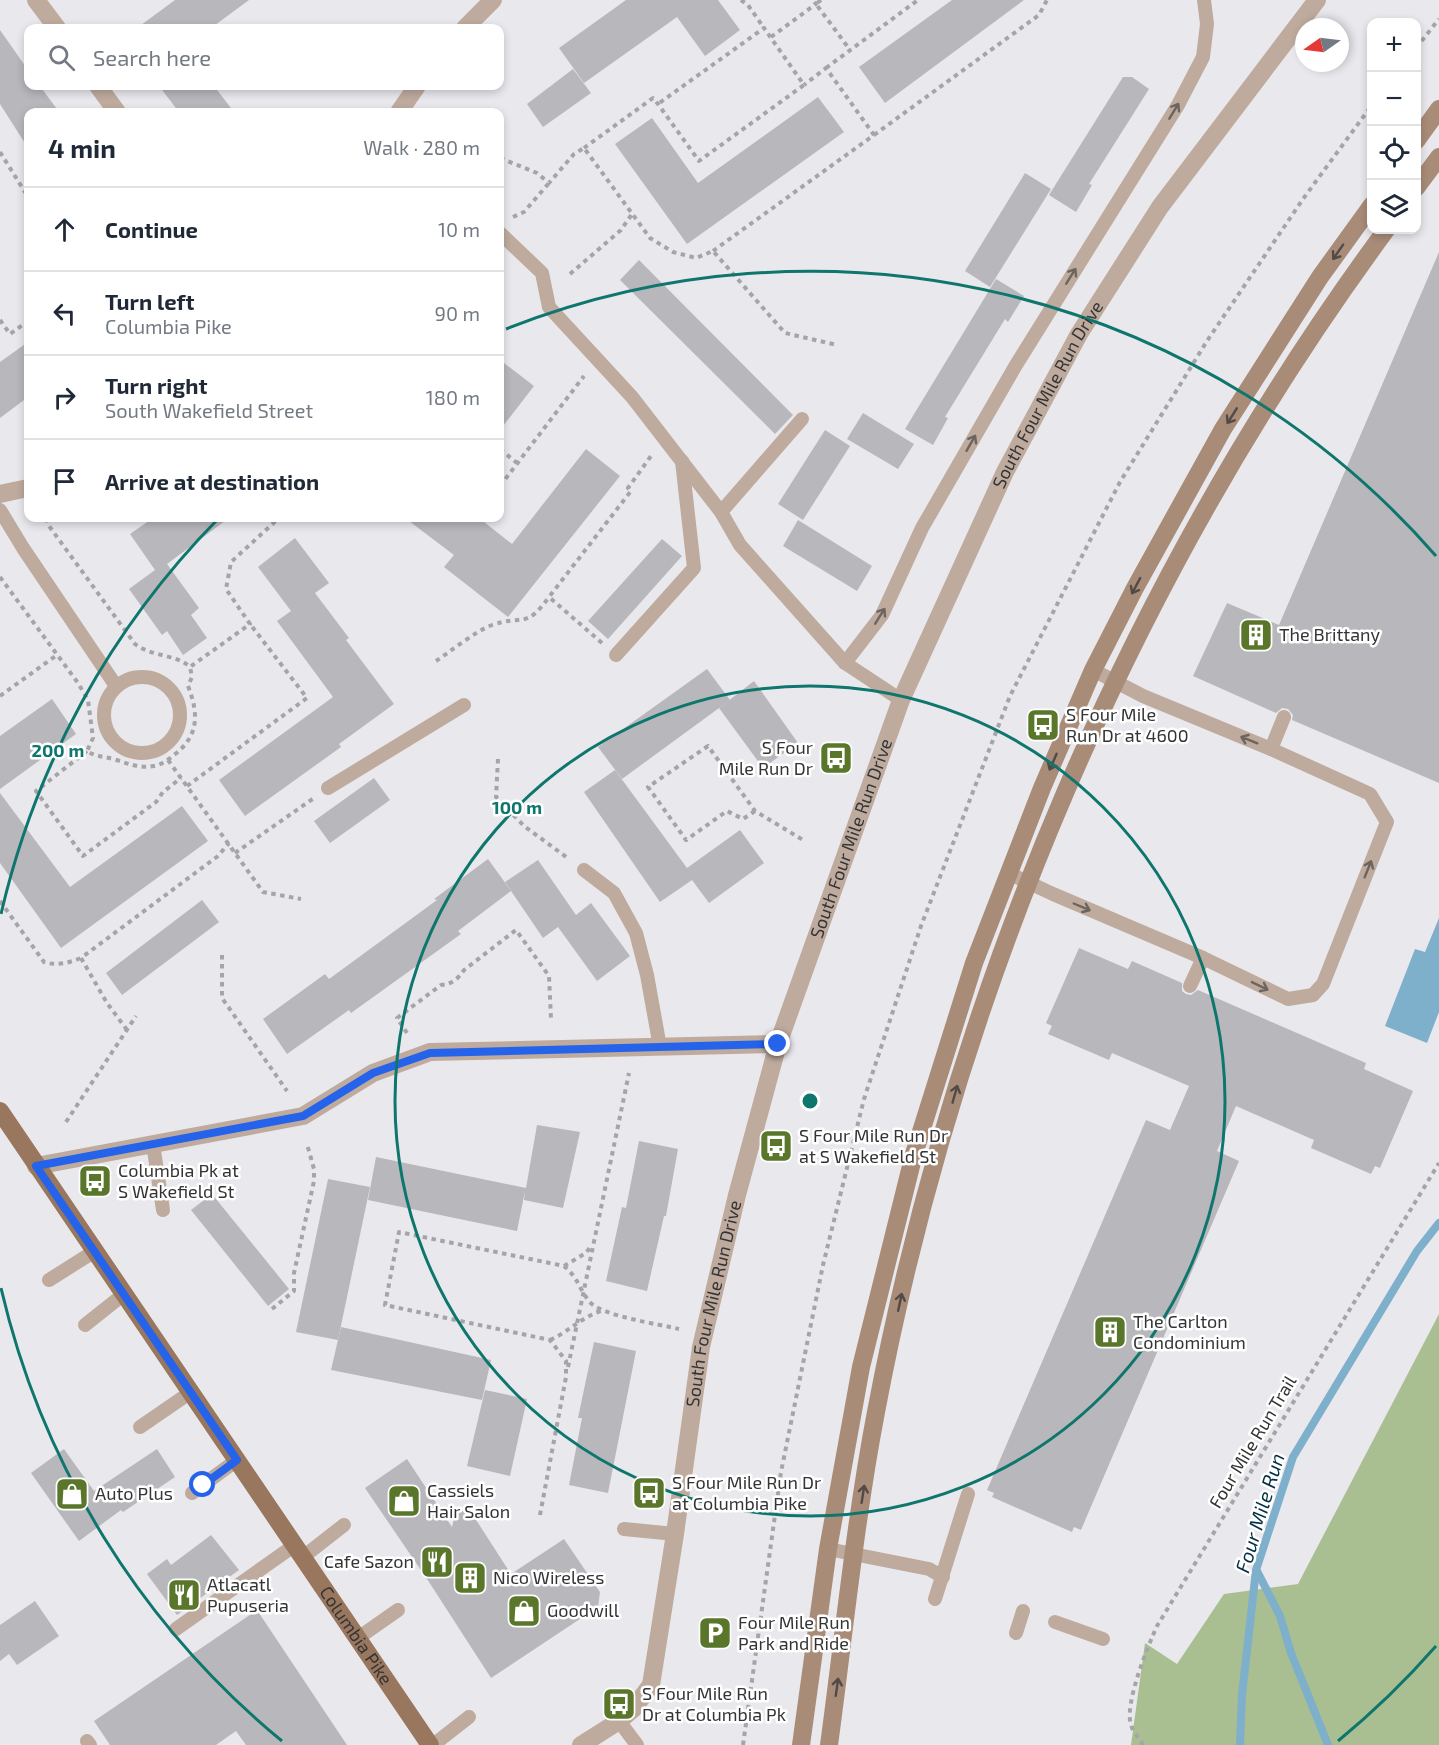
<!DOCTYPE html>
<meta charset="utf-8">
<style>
:root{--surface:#fff;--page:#f6f6f7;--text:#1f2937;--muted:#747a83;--line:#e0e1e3}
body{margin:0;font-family:"Exo 2",sans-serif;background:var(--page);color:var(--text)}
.controls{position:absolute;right:18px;top:18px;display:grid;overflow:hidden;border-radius:12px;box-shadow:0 3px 9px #0003}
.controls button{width:54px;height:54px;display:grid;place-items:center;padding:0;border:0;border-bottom:2px solid var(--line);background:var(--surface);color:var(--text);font:30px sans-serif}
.compass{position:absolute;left:1295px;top:18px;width:54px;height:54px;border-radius:50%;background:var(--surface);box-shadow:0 3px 9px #0003;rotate:256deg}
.stop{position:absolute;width:18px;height:18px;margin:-14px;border:4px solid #2563eb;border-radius:50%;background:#fff}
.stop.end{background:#2563eb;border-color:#fff;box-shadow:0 2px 6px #0008}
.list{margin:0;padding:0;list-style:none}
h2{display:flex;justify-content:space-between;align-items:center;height:78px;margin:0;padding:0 24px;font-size:26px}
h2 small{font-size:20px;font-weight:400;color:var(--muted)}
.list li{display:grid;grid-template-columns:39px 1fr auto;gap:18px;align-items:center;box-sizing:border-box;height:84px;padding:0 24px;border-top:2px solid var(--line)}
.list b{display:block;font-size:22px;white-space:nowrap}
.list p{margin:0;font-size:20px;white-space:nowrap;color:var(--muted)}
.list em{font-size:20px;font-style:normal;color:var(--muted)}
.icon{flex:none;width:33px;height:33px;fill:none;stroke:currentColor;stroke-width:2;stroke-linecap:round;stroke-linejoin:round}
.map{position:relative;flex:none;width:1439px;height:1745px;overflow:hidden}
.search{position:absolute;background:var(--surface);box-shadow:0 3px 9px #0003;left:24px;top:24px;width:480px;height:66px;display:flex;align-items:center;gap:15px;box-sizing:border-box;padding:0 21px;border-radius:12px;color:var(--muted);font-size:22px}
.panel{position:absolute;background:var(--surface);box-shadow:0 3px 9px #0003;left:24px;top:108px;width:480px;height:414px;border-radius:12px}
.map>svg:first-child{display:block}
</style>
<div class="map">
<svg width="1439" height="1745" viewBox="0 0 1439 1745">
<rect width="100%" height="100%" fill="#e9e9ed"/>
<polygon fill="#aabf91" points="1439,1314 1439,1745 1131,1745 1145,1643 1177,1664 1224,1594 1298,1584"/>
<polygon fill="#7eafcb" points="1439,918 1439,1012 1427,1043 1385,1026 1415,949 1425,952"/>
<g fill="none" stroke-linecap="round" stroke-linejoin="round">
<g stroke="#7eafcb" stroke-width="8">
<polyline points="1257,1571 1280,1616 1291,1653 1328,1745"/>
<polyline points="1240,1745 1242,1695 1256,1570 1293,1457 1417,1251 1439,1223"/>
</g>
</g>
<g fill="#b8b8bc">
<polygon points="175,0 249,0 211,28 137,28"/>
<polygon points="626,0 718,0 740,30 705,56 677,17 584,83 559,48"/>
<polygon points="952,0 1024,0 885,103 859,67"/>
<polygon points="0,30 28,70 28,86 40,86 59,112 28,112 28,148 0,104"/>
<polygon points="573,69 591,93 543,127 527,104"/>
<polygon points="1123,77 1132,77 1149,89 1089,184 1092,185 1076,212 1049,195"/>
<polygon points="159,86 214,86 234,112 179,112"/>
<polygon points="818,97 844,132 687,244 615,144 652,118 698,183"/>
<polygon points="1025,173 1051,189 990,287 965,271"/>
<polygon points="1439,252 1439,783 1292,720 1293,715 1288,709 1282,708 1276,713 1193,676 1227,603 1279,625"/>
<polygon points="639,260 793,415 775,434 620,280"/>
<polygon points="996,279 1024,296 1008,322 1005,319 945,417 948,418 933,445 905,429"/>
<polygon points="28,342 28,397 0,418 0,362"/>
<polygon points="500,360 534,386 500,430"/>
<polygon points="863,413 914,444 898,469 847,439"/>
<polygon points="825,430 850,446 803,520 778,504"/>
<polygon points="586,449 620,476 508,617 444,567 454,555 405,518 479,518 512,544"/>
<polygon points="153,518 229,518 167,564 199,608 191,615 207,638 183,655 167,631 162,635 129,589 155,570 130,534"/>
<polygon points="798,520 872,566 857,591 783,546"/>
<polygon points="295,538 329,583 315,593 349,638 346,640 394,704 339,744 341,747 245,816 219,780 333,697 277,621 291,611 258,567"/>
<polygon points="662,539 682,556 608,639 588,621"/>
<polygon points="707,669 730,700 622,779 598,747"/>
<polygon points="754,681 798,743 763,768 719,708"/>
<polygon points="52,699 76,734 0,789 0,736"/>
<polygon points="615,770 687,868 740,830 764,863 709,903 692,880 660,902 584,792"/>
<polygon points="374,778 390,800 330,843 314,821"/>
<polygon points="0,793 70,887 182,806 208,841 61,948 0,863"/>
<polygon points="488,859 511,891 458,931 461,934 351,1013 349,1010 287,1054 263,1019 325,974 329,979 437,900 434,899"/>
<polygon points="538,860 576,915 591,903 630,956 597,981 558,927 543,938 505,882"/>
<polygon points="202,900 219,922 122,995 106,973"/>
<polygon points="1079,948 1128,969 1132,961 1182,983 1182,991 1186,994 1191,995 1198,990 1366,1063 1364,1069 1413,1091 1380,1168 1375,1166 1371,1174 1311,1148 1314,1140 1236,1106 1217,1151 1239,1161 1081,1530 1074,1527 1072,1532 992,1497 994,1493 987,1490 1146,1120 1170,1130 1189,1086 1112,1053 1109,1060 1048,1034 1052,1026 1046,1023"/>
<polygon points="537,1125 580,1132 563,1208 524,1200 525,1191 517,1231 368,1200 376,1157 526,1188"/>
<polygon points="639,1141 678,1149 666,1216 664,1216 647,1291 606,1281 622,1207 626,1208"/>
<polygon points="328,1179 370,1187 338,1340 296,1332"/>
<polygon points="212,1194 289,1289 268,1306 191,1210"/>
<polygon points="341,1327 491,1360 482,1400 331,1370"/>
<polygon points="594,1342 636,1351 608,1493 569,1485 582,1418 578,1418"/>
<polygon points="485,1390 527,1399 510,1476 467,1466"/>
<polygon points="64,1449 94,1491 157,1449 175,1477 123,1512 121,1510 79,1541 31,1473"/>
<polygon points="407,1459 452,1527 456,1510 471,1512 511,1574 564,1539 600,1592 598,1607 491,1678 429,1582 365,1488"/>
<polygon points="211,1535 239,1570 177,1615 147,1574 167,1559 171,1565"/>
<polygon points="35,1601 59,1636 17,1665 9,1654 0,1661 0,1625"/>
<polygon points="257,1610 347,1745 246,1745 236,1731 216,1745 110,1745 94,1721"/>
</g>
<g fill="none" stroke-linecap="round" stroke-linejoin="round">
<g stroke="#a5a5a8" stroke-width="4" stroke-dasharray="4.5 4.5" stroke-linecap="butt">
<polyline points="741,0 748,5 764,28"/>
<polyline points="821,0 816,4 850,50"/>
<polyline points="771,37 816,4 813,0"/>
<polyline points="1416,48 1439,19"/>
<polyline points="826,68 918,0"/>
<polyline points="874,135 1039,15 1047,0"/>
<polyline points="584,148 653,98 658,104 699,161 804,85 764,28 658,104"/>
<polyline points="0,152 28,197"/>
<polyline points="500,158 537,173 549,183 574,154 584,148 650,238 673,252 696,258 713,251 785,333 837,345"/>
<polyline points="513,217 524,212 549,183"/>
<polyline points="713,251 874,135 826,68 804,85"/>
<polyline points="570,274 621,230 632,214"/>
<polyline points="0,320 10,334 28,321"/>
<polyline points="500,449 517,463"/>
<polyline points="500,486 584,376"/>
<path d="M46,518l3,8 86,118c17,13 41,10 55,23l60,-43 -24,-35 5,-27 48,-44"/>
<path d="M0,577l78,106 10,17 5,38 -6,13c9,6 16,5 26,8 14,4 26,10 41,7 7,-1 14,-6 20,-11 25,-19 25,-41 14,-69l4,-9 -2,-10"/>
<polyline points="602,643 549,597 631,491 628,488 651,456"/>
<path d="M436,661c15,-10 40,-30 56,-36 32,-11 33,5 57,-28"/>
<polyline points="0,696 57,655"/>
<polyline points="87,751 36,791 83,856 156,802 163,792 181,778"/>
<polyline points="498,759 496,797 524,826 569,859"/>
<polyline points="168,760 263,892 301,899"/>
<polyline points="187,786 307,698 250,624"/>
<polyline points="755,811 743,819 727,811 686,840 648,787 708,746 755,811 803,840"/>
<polyline points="235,853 314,798"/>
<path d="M0,901l44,61c12,4 25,1 37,-4"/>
<polyline points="222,955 222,998 287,1091"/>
<polyline points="127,1030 107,1003 81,958 218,856 229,843"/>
<path d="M407,1033l-10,-15 44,-33c11,-1 17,-6 23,-15l52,-40 33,46 2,43"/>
<polyline points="66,1122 136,1016"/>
<polyline points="564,1266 586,1253 591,1246"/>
<polyline points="272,1309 294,1291 294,1273 314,1181 314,1169 307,1144"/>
<path d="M550,1340c20,-9 30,-22 51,-29"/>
<polyline points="568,1367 629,1073"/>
<path d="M540,1515l26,-138v-16l-16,-21 -165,-35 14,-73 165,34c15,13 14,21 25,35 11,15 70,23 90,28"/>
<polyline points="743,1745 781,1472 823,1265 864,1099 921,926 1010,696 1120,482 1207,341 1303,199 1372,105"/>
<path d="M1143,1745c-3,-6 -10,-13 -12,-20 -7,-21 17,-79 26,-99l282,-463"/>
</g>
<g stroke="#bfab9e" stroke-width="14">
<polyline points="500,233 542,273 549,307 632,397 721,512 740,545 845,663 901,700"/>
<polyline points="0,510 23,548 116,686"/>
<polyline points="721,512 802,419"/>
<polyline points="616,655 694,568 682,461"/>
<polyline points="845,663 882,615 922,528 1016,365 1178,105 1203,57 1207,24 1204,0"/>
<circle cx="142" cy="715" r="38"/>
<polyline points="1271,749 1284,717"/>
<polyline points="328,788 464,705"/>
<polyline points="584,870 614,893 636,933 647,975 660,1047"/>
<polyline points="1008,873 1053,894 1203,958 1288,999 1313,995 1323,984 1387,822 1370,794 1271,749 1143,696 1093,670"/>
<polyline points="1190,986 1203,958"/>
<polyline points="153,1144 163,1210"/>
<polyline points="49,1280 95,1251"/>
<polyline points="85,1325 124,1294"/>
<polyline points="140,1427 191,1392"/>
<polyline points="192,1493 237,1460"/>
<polyline points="624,1529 675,1534"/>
<polyline points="828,1549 929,1569 943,1577"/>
<polyline points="303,1557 344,1525"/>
<polyline points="935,1599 968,1494"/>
<polyline points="1055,1622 1103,1639"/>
<polyline points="176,1629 295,1545"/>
<polyline points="1016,1633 1023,1611"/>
<polyline points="358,1638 398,1610"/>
<polyline points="619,1721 637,1745"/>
<polyline points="87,1741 90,1745"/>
<polyline points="433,1745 469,1717"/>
</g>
<g stroke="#bfab9e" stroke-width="18">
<polyline points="36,0 57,28"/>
<polyline points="465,28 493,0"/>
<polyline points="98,86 117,112"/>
<polyline points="399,112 417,86"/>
<polyline points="0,494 28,488"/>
<polyline points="36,1166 303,1116 373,1073 430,1052 778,1044"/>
</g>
<path stroke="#bfab9e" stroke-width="18" id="s1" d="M581,1745l38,-24 14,-12 18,-24 24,-151 26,-187 36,-152 41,-151 123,-344 104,-228 74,-138 81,-127 157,-207"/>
<g stroke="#a98c78" stroke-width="18">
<polyline points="1416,141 1439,109"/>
<polyline points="1416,188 1439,157"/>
<polyline points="801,1745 828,1549 861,1367 914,1154 974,963 1042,788 1093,670 1135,588 1223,429 1320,277 1372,205"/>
<path d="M829,1745c15,-111 26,-223 47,-333 80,-423 255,-836 510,-1182"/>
</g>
<path stroke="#99765e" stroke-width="18" id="s2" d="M0,1111l430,634"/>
</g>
<defs><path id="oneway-shaft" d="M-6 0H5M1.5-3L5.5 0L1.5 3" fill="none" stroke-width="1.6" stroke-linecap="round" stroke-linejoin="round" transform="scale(1.5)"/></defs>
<g stroke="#6c645f">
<use href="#oneway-shaft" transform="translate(1174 111) rotate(-59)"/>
<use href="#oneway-shaft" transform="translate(1071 276) rotate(-58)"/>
<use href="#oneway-shaft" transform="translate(971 443) rotate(-60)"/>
<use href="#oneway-shaft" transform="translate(880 616) rotate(-58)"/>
<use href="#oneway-shaft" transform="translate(1249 740) rotate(-158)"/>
<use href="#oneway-shaft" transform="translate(1368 869) rotate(-68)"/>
<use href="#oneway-shaft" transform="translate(1082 907) rotate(23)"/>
<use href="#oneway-shaft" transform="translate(1260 986) rotate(26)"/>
</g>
<g stroke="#514a46">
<use href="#oneway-shaft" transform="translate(1338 252) rotate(125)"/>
<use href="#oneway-shaft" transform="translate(1232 416) rotate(122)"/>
<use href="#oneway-shaft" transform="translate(1136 586) rotate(118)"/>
<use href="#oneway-shaft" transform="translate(1053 762) rotate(114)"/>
<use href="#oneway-shaft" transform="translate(955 1094) rotate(-74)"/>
<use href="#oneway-shaft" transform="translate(900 1302) rotate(-78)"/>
<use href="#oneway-shaft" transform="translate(863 1494) rotate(-81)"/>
<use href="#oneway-shaft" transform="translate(837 1687) rotate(-82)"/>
</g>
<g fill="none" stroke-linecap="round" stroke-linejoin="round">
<polyline stroke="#2563eb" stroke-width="8" points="203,1485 237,1460 36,1166 303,1116 373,1073 430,1053 778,1044"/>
</g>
<g fill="none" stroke="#0f766e" stroke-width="3">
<circle cx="810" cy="1101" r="415"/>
<path d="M1436 1646A830 830 0 0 1 1338 1741M282 1741A830 830 0 0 1 1 1288M1 914A830 830 0 0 1 218 519M506 329A830 830 0 0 1 1436 556"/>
</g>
<defs>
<symbol id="building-square" viewBox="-11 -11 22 22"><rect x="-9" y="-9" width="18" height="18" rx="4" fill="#5a762a" stroke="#fff"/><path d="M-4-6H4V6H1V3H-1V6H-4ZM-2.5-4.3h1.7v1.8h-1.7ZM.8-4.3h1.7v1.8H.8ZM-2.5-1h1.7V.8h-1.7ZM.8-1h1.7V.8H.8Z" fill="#fff"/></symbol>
<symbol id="bus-square" viewBox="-11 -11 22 22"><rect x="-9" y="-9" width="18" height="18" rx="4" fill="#5a762a" stroke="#fff"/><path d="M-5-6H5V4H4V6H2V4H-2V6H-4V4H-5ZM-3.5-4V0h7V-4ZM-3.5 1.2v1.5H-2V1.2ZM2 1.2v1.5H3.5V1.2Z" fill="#fff"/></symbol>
<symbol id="shop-square" viewBox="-11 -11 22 22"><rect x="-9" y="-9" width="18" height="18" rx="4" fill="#5a762a" stroke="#fff"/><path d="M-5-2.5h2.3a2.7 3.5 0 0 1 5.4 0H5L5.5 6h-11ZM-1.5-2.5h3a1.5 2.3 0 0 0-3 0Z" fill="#fff"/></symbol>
<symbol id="restaurant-square" viewBox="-11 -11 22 22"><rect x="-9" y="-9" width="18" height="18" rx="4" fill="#5a762a" stroke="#fff"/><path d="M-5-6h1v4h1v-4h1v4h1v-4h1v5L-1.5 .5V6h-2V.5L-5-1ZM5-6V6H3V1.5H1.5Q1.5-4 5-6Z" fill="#fff"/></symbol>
<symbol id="parking-square" viewBox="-11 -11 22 22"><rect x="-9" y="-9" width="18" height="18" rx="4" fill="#5a762a" stroke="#fff"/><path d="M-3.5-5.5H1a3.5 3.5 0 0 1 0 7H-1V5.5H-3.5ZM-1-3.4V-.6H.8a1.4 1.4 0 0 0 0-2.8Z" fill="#fff"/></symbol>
</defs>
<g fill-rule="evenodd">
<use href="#building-square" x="1237" y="616" width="38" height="38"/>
<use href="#bus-square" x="1024" y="706" width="38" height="38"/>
<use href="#bus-square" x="817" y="739" width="38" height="38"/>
<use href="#bus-square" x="757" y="1127" width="38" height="38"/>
<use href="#bus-square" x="76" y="1162" width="38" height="38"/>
<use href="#building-square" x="1091" y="1313" width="38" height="38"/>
<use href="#bus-square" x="630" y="1474" width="38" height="38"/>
<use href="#shop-square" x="53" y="1475" width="38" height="38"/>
<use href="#shop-square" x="385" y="1482" width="38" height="38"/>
<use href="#restaurant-square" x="418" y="1543" width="38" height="38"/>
<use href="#building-square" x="451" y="1559" width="38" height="38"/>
<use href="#restaurant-square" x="165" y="1576" width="38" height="38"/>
<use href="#shop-square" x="505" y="1592" width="38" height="38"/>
<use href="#parking-square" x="696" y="1614" width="38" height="38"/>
<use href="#bus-square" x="600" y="1685" width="38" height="38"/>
</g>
<g text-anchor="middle" stroke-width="5" stroke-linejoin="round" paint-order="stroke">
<g font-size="18" fill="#343435" stroke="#fff">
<text dy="6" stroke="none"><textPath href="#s1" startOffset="1452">South Four Mile Run Drive</textPath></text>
<text dy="6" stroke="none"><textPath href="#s1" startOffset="966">South Four Mile Run Drive</textPath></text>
<text dy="6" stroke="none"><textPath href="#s1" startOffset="480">South Four Mile Run Drive</textPath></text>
<text transform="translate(1253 1442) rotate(-59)" y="6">Four Mile Run Trail</text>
<text dy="6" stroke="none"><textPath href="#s2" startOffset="634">Columbia Pike</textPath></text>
</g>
<g font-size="18" fill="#343435" stroke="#fff" text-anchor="start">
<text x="1279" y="641">The Brittany</text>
<text x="1066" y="721">S Four Mile<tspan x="1066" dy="21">Run Dr at 4600</tspan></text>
<text x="813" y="754" text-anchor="end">S Four<tspan x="813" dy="21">Mile Run Dr</tspan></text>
<text x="799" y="1142">S Four Mile Run Dr<tspan x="799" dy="21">at S Wakefield St</tspan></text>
<text x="118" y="1177">Columbia Pk at<tspan x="118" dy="21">S Wakefield St</tspan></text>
<text x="1133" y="1328">The Carlton<tspan x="1133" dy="21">Condominium</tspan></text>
<text x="672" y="1489">S Four Mile Run Dr<tspan x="672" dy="21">at Columbia Pike</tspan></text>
<text x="427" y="1497">Cassiels<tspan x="427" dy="21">Hair Salon</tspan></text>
<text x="95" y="1500">Auto Plus</text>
<text x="414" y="1568" text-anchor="end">Cafe Sazon</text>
<text x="493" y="1584">Nico Wireless</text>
<text x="207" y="1591">Atlacatl<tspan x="207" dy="21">Pupuseria</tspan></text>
<text x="547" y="1617">Goodwill</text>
<text x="738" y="1629">Four Mile Run<tspan x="738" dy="21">Park and Ride</tspan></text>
<text x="642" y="1700">S Four Mile Run<tspan x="642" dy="21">Dr at Columbia Pk</tspan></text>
</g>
<g font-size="20" font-style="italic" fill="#043044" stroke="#fff">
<text transform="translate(1260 1513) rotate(-73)" y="7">Four Mile Run</text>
</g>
</g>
<circle cx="810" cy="1101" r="9" fill="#0f766e" stroke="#fff" stroke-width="3"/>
<g font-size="18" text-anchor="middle" font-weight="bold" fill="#0f766e" stroke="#fff" stroke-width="5" stroke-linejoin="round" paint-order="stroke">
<text x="58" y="757">200 m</text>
<text x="517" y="814">100 m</text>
</g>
</svg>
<div class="controls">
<button>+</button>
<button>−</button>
<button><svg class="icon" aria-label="locate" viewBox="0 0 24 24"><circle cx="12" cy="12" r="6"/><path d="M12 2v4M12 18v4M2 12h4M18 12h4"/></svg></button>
<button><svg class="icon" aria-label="layers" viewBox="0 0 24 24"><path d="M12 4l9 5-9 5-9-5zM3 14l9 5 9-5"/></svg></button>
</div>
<svg class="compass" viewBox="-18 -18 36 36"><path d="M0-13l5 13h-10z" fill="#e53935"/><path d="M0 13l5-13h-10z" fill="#747a83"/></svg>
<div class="stop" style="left:203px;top:1485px"></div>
<div class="stop end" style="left:778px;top:1044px"></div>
<div class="search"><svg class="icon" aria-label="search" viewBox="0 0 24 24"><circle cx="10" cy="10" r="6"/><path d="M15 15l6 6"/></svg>Search here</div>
<section class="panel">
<h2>4 min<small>Walk · 280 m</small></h2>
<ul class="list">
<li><svg class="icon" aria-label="ahead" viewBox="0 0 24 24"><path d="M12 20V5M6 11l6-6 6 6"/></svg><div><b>Continue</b></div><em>10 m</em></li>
<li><svg class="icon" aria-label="left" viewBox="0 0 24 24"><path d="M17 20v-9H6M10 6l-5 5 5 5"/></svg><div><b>Turn left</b><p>Columbia Pike</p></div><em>90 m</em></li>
<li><svg class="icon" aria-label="right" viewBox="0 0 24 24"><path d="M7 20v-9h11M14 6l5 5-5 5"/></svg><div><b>Turn right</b><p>South Wakefield Street</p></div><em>180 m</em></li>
<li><svg class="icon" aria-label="arrive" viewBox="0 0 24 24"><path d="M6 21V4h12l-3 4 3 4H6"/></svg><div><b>Arrive at destination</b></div></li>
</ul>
</section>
</div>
